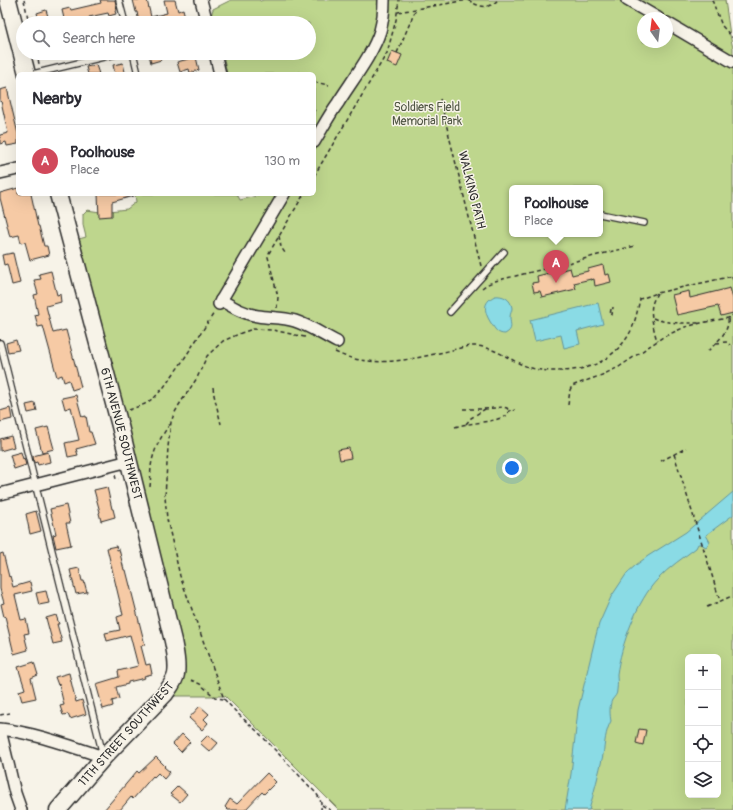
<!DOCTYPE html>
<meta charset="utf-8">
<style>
:root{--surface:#fff;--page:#f7f7f7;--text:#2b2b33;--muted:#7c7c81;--line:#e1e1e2;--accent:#d1495b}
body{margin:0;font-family:Pangolin,sans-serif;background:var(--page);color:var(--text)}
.controls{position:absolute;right:12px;bottom:12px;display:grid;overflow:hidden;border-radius:6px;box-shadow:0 4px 16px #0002}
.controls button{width:36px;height:36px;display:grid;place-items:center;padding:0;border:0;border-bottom:1px solid var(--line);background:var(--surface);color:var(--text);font:20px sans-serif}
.compass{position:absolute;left:637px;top:12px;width:36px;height:36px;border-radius:50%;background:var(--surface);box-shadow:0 4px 16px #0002;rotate:346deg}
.you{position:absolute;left:512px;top:468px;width:14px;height:14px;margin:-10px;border:3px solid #fff;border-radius:50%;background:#1a73e8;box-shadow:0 0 0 6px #1a73e833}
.badge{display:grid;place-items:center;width:26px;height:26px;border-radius:50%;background:var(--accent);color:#fff;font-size:13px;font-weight:700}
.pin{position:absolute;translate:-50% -33px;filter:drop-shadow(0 1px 2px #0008)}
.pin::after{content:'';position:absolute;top:21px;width:14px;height:12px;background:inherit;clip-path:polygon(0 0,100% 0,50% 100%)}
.popup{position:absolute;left:509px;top:185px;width:94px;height:52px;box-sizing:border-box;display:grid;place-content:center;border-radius:6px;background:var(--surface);filter:drop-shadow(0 1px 3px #0005);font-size:13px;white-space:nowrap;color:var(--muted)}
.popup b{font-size:15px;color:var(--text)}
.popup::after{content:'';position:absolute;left:50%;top:100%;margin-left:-8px;border:8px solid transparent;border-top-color:var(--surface)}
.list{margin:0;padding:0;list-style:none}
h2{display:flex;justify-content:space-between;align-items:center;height:52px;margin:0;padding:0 16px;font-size:17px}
h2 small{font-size:13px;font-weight:400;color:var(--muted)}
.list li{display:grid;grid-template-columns:26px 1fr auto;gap:12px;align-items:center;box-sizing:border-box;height:72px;padding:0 16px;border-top:1px solid var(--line)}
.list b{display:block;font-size:15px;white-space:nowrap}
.list p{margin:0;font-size:13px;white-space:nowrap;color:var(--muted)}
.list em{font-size:13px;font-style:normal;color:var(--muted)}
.icon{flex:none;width:22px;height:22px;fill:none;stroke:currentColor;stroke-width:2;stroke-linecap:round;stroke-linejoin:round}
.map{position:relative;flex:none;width:733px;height:810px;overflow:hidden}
.search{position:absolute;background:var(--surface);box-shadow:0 4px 16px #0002;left:16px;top:16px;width:300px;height:44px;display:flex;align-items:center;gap:10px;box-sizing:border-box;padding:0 14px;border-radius:22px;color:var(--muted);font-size:15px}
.panel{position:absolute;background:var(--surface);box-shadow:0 4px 16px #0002;left:16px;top:72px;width:300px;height:124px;border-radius:6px}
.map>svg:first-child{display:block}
</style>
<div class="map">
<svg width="733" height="810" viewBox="0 0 733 810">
<rect width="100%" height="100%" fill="#f7f3e8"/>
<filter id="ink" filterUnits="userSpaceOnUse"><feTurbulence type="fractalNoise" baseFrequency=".025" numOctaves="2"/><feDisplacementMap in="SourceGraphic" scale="8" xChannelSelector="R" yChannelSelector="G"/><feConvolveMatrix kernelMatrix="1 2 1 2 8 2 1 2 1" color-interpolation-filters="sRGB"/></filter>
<g filter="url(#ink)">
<path fill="#bed68d" stroke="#74805c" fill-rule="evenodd" d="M231,0h28l1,1 4,-1h461l5,35 3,13v762h-394l-114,-114h-51c10,-18 12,-23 10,-43l-64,-256 -41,-158 7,-2 -3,-12v-11l4,-4 13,2 27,-3 9,-7 -1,-8h102l3,6 21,-5v-1h53v-120h-87l-3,-15 1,-6h84v-30h-97l-1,-7 2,-7zM643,18h24v24h-24zM512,188h88v46h-88zM688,657h30v138h-30z"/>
<g fill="#8adbe5" stroke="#64959b">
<path d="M495,296c8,-1 16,3 17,12 0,3 -2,6 -2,9 0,8 4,12 -5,17 -8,0 -10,-5 -14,-11 -7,-11 -9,-21 4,-27z"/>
<polygon points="598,303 603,324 577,331 580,344 564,348 561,335 535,341 530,320"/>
<path d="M733,492v23l-27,20 4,7 -4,5 -5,-3h-3l-2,4c-13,10 -27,19 -38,31 -21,21 -37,67 -41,95 0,5 1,10 0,16 0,5 -2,6 -5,10 -3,6 -2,16 -1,21 -6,11 -6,22 -8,34 -4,18 -9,37 -14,55h-24l6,-36 7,-64 17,-71 4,-15 12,-27 16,-24 9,-8 12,-9 38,-24z"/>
</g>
<g fill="#f6caa5" stroke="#2b2b2b">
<polygon points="100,0 115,0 117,10 115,11 116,14 109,16 108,13 89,17 90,22 85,23 65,23 62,10 70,8 71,10 101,3"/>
<polygon points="133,0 147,0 151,17 167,13 164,0 175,0 178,11 183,9 185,17 180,18 181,23 139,23 137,12 136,12"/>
<polygon points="46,10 50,23 40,23 37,13"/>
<polygon points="392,51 402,55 397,67 387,63"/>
<polygon points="154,53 159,53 161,60 151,63 149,54"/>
<polygon points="196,57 199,70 190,73 189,69 180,72 177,62"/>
<polygon points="123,63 125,72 115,74 113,65"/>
<polygon points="96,65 99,74 88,74 86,67"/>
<polygon points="7,88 18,134 18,144 7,146 6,142 0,144 0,135 8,133 1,101 0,102 0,90"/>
<polygon points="18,188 18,194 31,194 38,226 39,226 44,246 47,246 49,255 30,260 25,242 21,243 19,235 10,237 0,198 0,193"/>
<polygon points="98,194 132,194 133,196 112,202 112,216 99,217"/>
<polygon points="13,253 20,283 12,285 7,264 4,265 2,255"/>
<polygon points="603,265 605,275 609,274 611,282 595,286 594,279 591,280 591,279 574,283 576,289 542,297 540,291 534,292 532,283 538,282 537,276 570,268 572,275 588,271 588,269"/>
<polygon points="51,271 57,295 60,294 61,302 46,306 53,333 66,330 81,387 72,390 69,380 64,382 62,375 57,377 43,326 38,327 35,315 38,314 34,295 38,294 34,280 41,279 39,274"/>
<polygon points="730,288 733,299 733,313 721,316 718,306 677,315 672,295 689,291 690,298"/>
<polygon points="16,340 19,350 8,352 6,343"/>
<polygon points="76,395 82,417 86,416 89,432 91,432 95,444 76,449 78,455 68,457 65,443 79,440 71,407 65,409 62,398"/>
<polygon points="35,403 37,411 28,413 26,405"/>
<polygon points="10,408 12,419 0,422 0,411"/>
<polygon points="48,427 54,449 42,452 36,430"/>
<polygon points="11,436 14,447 0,451 0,439"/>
<polygon points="349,448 351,458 340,460 338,450"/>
<polygon points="21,452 23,459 24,458 26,465 14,469 10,455"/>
<polygon points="48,452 50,462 38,465 37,462 34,463 33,456"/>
<polygon points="107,487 112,509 113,509 115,517 101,521 99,513 100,512 94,490"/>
<polygon points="66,505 70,523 66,523 71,545 56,548 53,535 56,534 50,509"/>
<polygon points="36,511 41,531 30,534 26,514"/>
<polygon points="116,546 117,550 119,549 124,570 126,570 145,645 141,646 146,665 150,664 152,674 144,676 145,678 128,682 128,684 116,687 119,699 112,701 113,706 103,709 96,684 119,677 118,671 138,666 130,635 107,641 105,633 120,630 117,617 123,615 107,548"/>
<polygon points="3,553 9,577 10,576 13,587 30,582 32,591 15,595 21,620 26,619 29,633 24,634 28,650 14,654 5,616 4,617 1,604 4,603 0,589 0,554"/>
<polygon points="79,568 82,581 84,581 87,592 76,594 70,570"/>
<polygon points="46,591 49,603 39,605 36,593"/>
<polygon points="56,615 59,624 57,624 62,642 53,644 46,618"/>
<polygon points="34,662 38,675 31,678 36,698 22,701 19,691 25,689 18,667"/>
<polygon points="69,673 76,702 82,700 86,714 70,719 68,714 63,715 60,706 64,705 59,684 58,685 55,677"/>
<polygon points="200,706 209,714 204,719 208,723 202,730 189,718"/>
<polygon points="639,729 646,730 643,745 636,743"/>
<polygon points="182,734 190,742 181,752 173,744"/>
<polygon points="208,735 218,743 210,752 200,743"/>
<polygon points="156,757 165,766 164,767 170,772 164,779 158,773 154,777 153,776 133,799 131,797 120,810 104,810 137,771 139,773"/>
<polygon points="267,773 276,782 264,794 262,792 245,810 228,810 225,807 230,799 237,804"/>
<polygon points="178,786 187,794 180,802 170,794"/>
</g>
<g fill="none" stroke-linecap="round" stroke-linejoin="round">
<defs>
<g id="lane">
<polyline points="119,0 125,23"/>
<polyline points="133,53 138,74"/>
<polyline points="33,74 120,53"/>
<polyline points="600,214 644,223"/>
<polyline points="450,312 504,252"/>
<polyline points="0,343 103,755"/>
</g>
<g id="street">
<polyline points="201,0 207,23"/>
<polyline points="627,0 658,18"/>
<polyline points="667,23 733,62"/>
<polyline points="215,53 220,74"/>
<path d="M314,142c8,-13 15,-27 24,-39 13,-21 35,-49 42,-72 3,-11 4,-21 4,-31"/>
<polyline points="0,173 18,169"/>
<path d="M221,300c12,7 23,14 37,16 12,2 25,1 37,5 15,5 28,14 42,21"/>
<polyline points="219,304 284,194"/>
<polyline points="0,494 129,461"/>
<path d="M0,729c36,4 69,17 104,28"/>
<polyline points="0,730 15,793 21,810"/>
</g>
<g id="secondary">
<polyline points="8,0 27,74"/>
<path id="s1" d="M58,194l62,232 53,215c2,11 5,22 3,33 -1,7 -7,14 -11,20l-61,63 -46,53"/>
</g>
</defs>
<use href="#lane" stroke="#2b2b2b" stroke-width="8"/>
<use href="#street" stroke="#2b2b2b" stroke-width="14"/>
<use href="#secondary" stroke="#2b2b2b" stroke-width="19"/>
<g stroke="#2b2b2b" stroke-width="1.5" stroke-dasharray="4 3" stroke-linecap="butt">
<polyline points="24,0 29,23"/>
<path d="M468,0c11,7 20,10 30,0"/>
<polyline points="712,0 722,26 733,38"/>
<polyline points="398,12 468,0"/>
<polyline points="37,53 39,64"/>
<polyline points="203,53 205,59"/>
<polyline points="397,53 416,9"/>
<polyline points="299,72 301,74"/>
<polyline points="314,82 329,85"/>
<polyline points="440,99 481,266"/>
<polyline points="314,111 315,110"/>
<polyline points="314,176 387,53 396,20 399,0"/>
<polyline points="279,236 281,247 285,253"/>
<polyline points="732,276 733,281"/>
<polyline points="482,288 486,285 495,281 576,261 609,252 635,246"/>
<path d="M657,293c-2,4 -4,8 -5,12 -2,9 2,26 5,36"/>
<polyline points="277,308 278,297 268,257 269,253 304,194"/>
<polyline points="611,309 610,315 612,315 613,307"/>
<path d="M653,318c14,6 31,5 46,5"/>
<path d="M305,337l-32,-7 -20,-1 -12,4 -18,8 -16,15 -10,22 -18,27 -5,9 -3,8 -3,25 -3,50 2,22 13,57 44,123 13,14 21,19 55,58c6,6 9,11 8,20"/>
<polyline points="716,343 727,342 730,345"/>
<path d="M708,351c9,-9 22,-20 20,-33"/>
<path d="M335,352c33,16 70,9 104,1 11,-2 22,-6 33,-7 20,-1 37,14 56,21 19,7 56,5 74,-6 10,-6 20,-15 26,-25 7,-11 9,-24 12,-37l17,-6 76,-17"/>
<polyline points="213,387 214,395 221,424"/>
<polyline points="568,405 570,390 572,386 577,384 602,375 619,367 663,337 685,327 701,323 728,318 733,315"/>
<polyline points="463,409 485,409 503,407 507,408 509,411"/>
<polyline points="129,410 145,404 155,397 164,387 180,365 214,313"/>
<polyline points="466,424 471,418 485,409"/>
<path d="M455,427c10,-4 47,-5 53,-13 0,0 0,-2 1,-3l6,-1"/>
<polyline points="674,454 720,601"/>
<polyline points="661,461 686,448"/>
<polyline points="115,475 116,479 119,479"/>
<path d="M150,487c1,-9 0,-18 2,-26 3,-14 10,-26 18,-37"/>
<polyline points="707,607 732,596"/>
<polyline points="191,680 200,684 216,698 224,699"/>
<polyline points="0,715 10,713"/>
<polyline points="322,805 330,810"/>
</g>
<use href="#lane" stroke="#f7f3e8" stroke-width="5.5"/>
<use href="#street" stroke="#f7f3e8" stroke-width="11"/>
<use href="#secondary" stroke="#f7f3e8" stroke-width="16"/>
</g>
</g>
<g text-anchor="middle" stroke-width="3" stroke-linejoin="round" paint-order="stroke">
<g font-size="12" fill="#505644" stroke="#f7f3e8">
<text x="427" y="111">Soldiers Field<tspan x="427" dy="14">Memorial Park</tspan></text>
</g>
<g font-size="12" fill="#2b2b2b" stroke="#f7f3e8">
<text transform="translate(472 190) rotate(76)" y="4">WALKING PATH</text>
<text dy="4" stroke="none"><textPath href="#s1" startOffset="248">6TH AVENUE SOUTHWEST</textPath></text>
<text transform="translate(126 734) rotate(-48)" y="4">11TH STREET SOUTHWEST</text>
</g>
</g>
</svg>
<div class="controls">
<button>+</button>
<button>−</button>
<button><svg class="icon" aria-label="locate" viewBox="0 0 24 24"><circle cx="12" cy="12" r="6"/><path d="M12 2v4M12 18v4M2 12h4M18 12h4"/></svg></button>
<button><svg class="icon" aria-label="layers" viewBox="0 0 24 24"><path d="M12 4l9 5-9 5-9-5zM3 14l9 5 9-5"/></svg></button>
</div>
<svg class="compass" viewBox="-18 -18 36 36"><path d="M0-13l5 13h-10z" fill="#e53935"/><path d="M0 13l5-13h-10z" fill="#7c7c81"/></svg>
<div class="you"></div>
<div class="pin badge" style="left:556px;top:283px">A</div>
<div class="popup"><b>Poolhouse</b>Place</div>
<div class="search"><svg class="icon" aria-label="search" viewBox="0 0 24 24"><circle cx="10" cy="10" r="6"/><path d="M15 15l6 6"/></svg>Search here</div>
<section class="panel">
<h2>Nearby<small></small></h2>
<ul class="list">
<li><span class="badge">A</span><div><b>Poolhouse</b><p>Place</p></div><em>130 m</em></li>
</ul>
</section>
</div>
